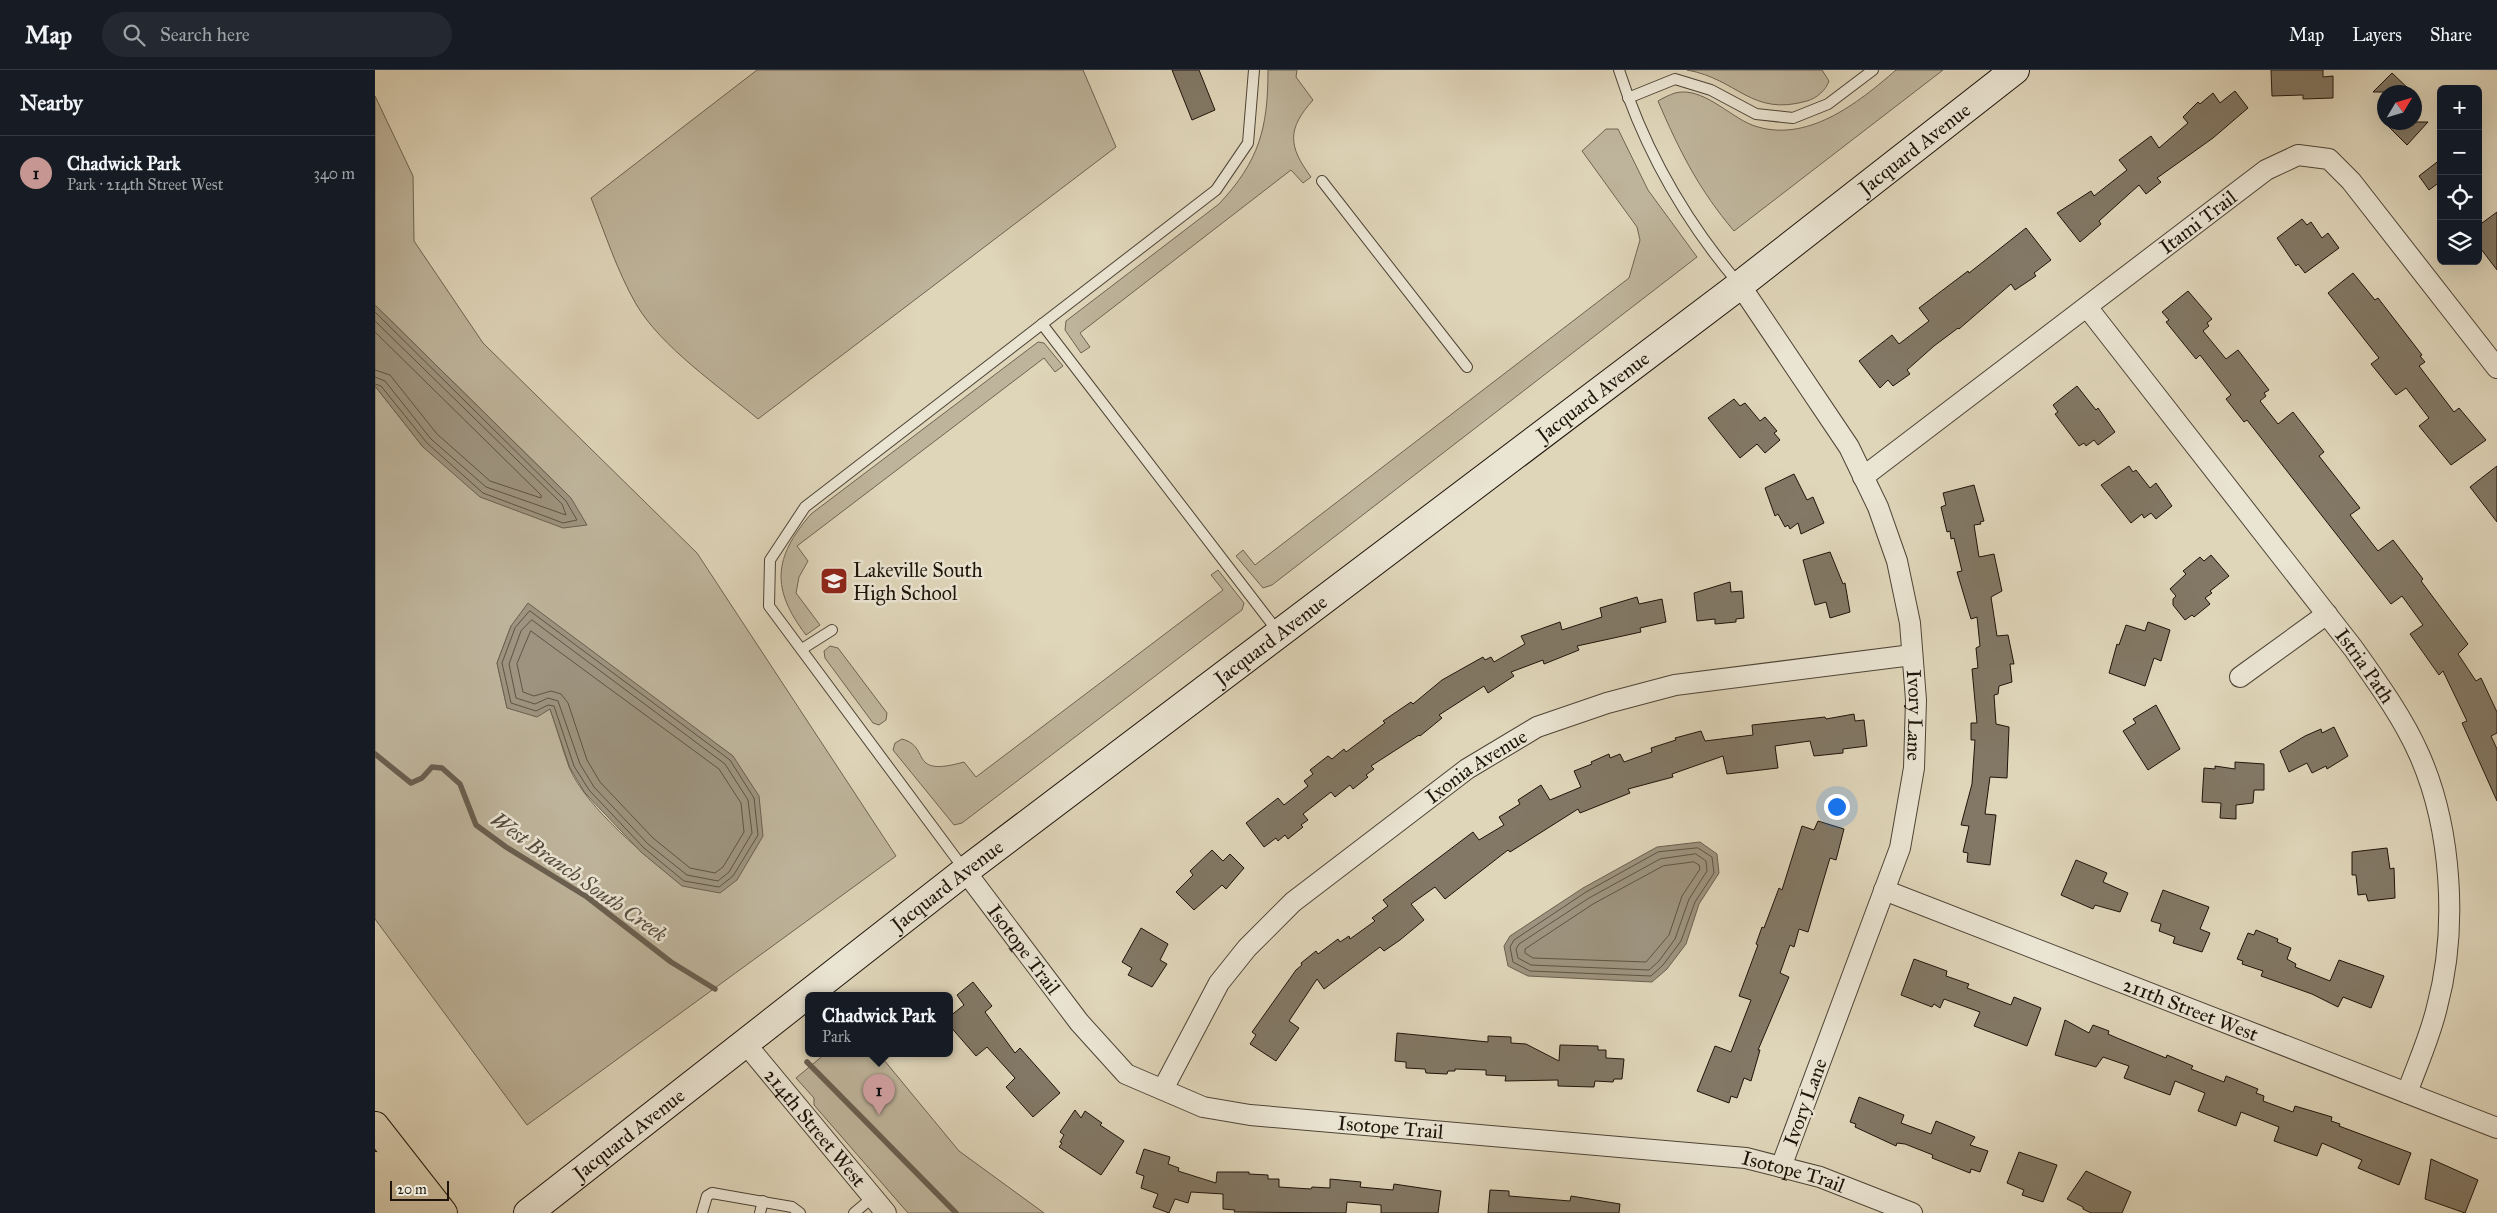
<!DOCTYPE html>
<meta charset="utf-8">
<style>
:root{--surface:#171b24;--page:#242831;--text:#f1f3f6;--muted:#9ea1a6;--line:#363941;--accent:#c59692}
body{margin:0;font-family:"IM FELL Great Primer",serif;background:var(--page);color:var(--text)}
.controls{position:absolute;right:15px;top:15px;display:grid;overflow:hidden;border-radius:8px;box-shadow:0 5px 20px #0002}
.controls button{width:45px;height:45px;display:grid;place-items:center;padding:0;border:0;border-bottom:1px solid var(--line);background:var(--surface);color:var(--text);font:25px sans-serif}
.compass{position:absolute;left:2002px;top:15px;width:45px;height:45px;border-radius:50%;background:var(--surface);box-shadow:0 5px 20px #0002;rotate:52deg}
.scale{position:absolute;left:15px;bottom:12px;width:59px;box-sizing:border-box;padding-left:5px;border:2px solid #1e140a;border-top:0;font-size:14px;line-height:18px;white-space:nowrap;color:#1e140a;-webkit-text-stroke:4px #eae4d2;paint-order:stroke}
.you{position:absolute;left:1461px;top:736px;width:18px;height:18px;margin:-12px;border:4px solid #fff;border-radius:50%;background:#1a73e8;box-shadow:0 0 0 8px #1a73e833}
.badge{display:grid;place-items:center;width:32px;height:32px;border-radius:50%;background:var(--accent);color:#111;font-size:16px;font-weight:700}
.pin{position:absolute;translate:-50% -41px;filter:drop-shadow(0 1px 2px #0008)}
.pin::after{content:'';position:absolute;top:26px;width:18px;height:15px;background:inherit;clip-path:polygon(0 0,100% 0,50% 100%)}
.popup{position:absolute;left:430px;top:922px;width:148px;height:65px;box-sizing:border-box;display:grid;place-content:center;border-radius:8px;background:var(--surface);filter:drop-shadow(0 1px 4px #0005);font-size:16px;white-space:nowrap;color:var(--muted)}
.popup b{font-size:19px;color:var(--text)}
.popup::after{content:'';position:absolute;left:50%;top:100%;margin-left:-10px;border:10px solid transparent;border-top-color:var(--surface)}
.list{margin:0;padding:0;list-style:none}
h2{display:flex;justify-content:space-between;align-items:center;height:65px;margin:0;padding:0 20px;font-size:21px}
h2 small{font-size:16px;font-weight:400;color:var(--muted)}
.list li{display:grid;grid-template-columns:32px 1fr auto;gap:15px;align-items:center;box-sizing:border-box;height:75px;padding:0 20px;border-top:1px solid var(--line)}
.list b{display:block;font-size:19px;white-space:nowrap}
.list p{margin:0;font-size:16px;white-space:nowrap;color:var(--muted)}
.list em{font-size:16px;font-style:normal;color:var(--muted)}
.icon{flex:none;width:28px;height:28px;fill:none;stroke:currentColor;stroke-width:2;stroke-linecap:round;stroke-linejoin:round}
.map{position:relative;flex:none;width:2122px;height:1143px;overflow:hidden}
header{display:flex;align-items:center;gap:30px;box-sizing:border-box;height:70px;padding:0 25px;background:var(--surface);border-bottom:1px solid var(--line)}
header strong{font-size:24px}
nav{display:flex;gap:28px;margin-inline-start:auto;font-size:18px}
.search{width:350px;height:45px;background:var(--page);display:flex;align-items:center;gap:12px;box-sizing:border-box;padding:0 18px;border-radius:28px;color:var(--muted);font-size:19px}
main{display:flex}
aside{flex:1;background:var(--surface)}
.map>svg:first-child{display:block}
</style>
<header>
<strong>Map</strong>
<div class="search"><svg class="icon" aria-label="search" viewBox="0 0 24 24"><circle cx="10" cy="10" r="6"/><path d="M15 15l6 6"/></svg>Search here</div>
<nav><a>Map</a><a>Layers</a><a>Share</a></nav>
</header>
<main>
<aside>
<h2>Nearby<small></small></h2>
<ul class="list">
<li><span class="badge">1</span><div><b>Chadwick Park</b><p>Park · 214th Street West</p></div><em>340 m</em></li>
</ul>
</aside>
<div class="map">
<svg width="2122" height="1143" viewBox="0 0 2122 1143">
<rect width="100%" height="100%" fill="#dfd5b9"/>
<filter id="stains"><feTurbulence type="fractalNoise" baseFrequency=".004" numOctaves="4"/><feColorMatrix values="0 0 0 0 .2 0 0 0 0 .09 0 0 0 0 .02 0 0 0 .5 -.17"/></filter>
<radialGradient id="worn" r=".72"><stop offset=".6" stop-color="#630" stop-opacity="0"/><stop offset="1" stop-color="#630" stop-opacity=".3"/></radialGradient>
<g fill="#beb49b" stroke="#6e6452" fill-rule="evenodd">
<path d="M382,0h326l33,77 -358,272c-38,-32 -97,-72 -122,-115 -19,-33 -31,-71 -45,-106z"/>
<path d="M893,0h29l-1,7 17,23c-26,29 -25,46 -2,77l-8,6 -12,-13 -211,163 10,14 -9,6 -16,-23 1,-9 153,-117c40,-43 49,-75 49,-134z"/>
<path d="M1312,0h135l7,11c-3,9 -12,17 -22,20 -56,16 -69,-22 -120,-31z"/>
<path d="M1521,0h47l-209,161c-35,-41 -55,-81 -76,-130 5,-3 11,-6 17,-8 27,-7 54,23 77,32 54,20 106,-22 144,-55z"/>
<path d="M0,26l38,80 1,65 69,102 214,210 199,303 -369,269 -152,-206v-533l48,61 148,51 -196,-193zM136,556l151,79 71,51 -50,130c-35,-28 -97,-78 -114,-119 -7,-19 -12,-39 -19,-58l-43,-1 -10,-45z"/>
<polygon points="1231,59 1243,59 1273,120 1322,187 897,515 888,518 861,486 868,480 880,495 1254,208 1265,170 1262,157 1207,81"/>
<path d="M663,272l6,1 19,23 -8,6 -11,-14 -247,188 11,15 -9,16 -3,16 24,32 -14,10c-35,-46 -33,-77 5,-121z"/>
<path d="M843,500l26,33 -2,7 -280,213 -8,2 -61,-75 2,-7 7,-4c30,8 5,39 62,23l12,15 247,-187 -12,-15z"/>
<polygon points="455,576 463,578 512,643 511,650 504,655 498,653 450,588 449,581"/>
<polygon points="450,984 504,984 584,1081 669,1143 533,1143 439,1035 439,1028 421,1008"/>
</g>
<g fill="#9d937e" stroke="#6a6050">
<polygon points="0,235 196,428 212,455 188,458 105,427 48,377 0,316"/>
<polygon points="153,533 358,686 384,726 388,766 362,810 345,823 307,816 266,782 210,723 195,698 175,639 162,647 132,638 122,593 136,556"/>
<polygon points="1325,772 1342,784 1344,803 1324,834 1311,874 1292,899 1277,912 1153,906 1133,896 1129,876 1135,866 1208,818 1282,777"/>
</g>
<g fill="none" stroke-linecap="round" stroke-linejoin="round">
<g stroke="#5e5444" stroke-width="1">
<polyline points="0,242 191,431 202,450 188,453 108,423 52,373 6,316 0,314"/>
<polyline points="0,251 187,434 191,445 111,417 56,369 10,311 0,307"/>
<polyline points="0,262 166,425 166,428 115,411 62,364 15,305 0,300"/>
<polygon points="155,541 355,690 379,728 383,765 358,806 344,817 309,811 269,778 214,720 199,696 179,636 173,635 161,641 136,633 127,593 140,558"/>
<polygon points="157,550 350,694 373,730 377,763 354,802 343,811 312,805 273,774 219,717 205,694 183,631 173,628 160,634 141,628 134,594 146,561"/>
<polygon points="156,561 344,699 366,733 369,762 348,797 340,803 315,798 278,768 225,712 212,690 193,633 186,624 176,621 159,626 148,622 142,594"/>
<polygon points="1323,778 1337,787 1339,803 1320,832 1306,871 1288,895 1276,906 1155,901 1138,892 1135,877 1139,870 1211,822 1283,782"/>
<polygon points="1321,784 1331,791 1332,801 1314,829 1300,869 1284,891 1274,900 1156,895 1143,888 1141,879 1144,874 1214,828 1285,789"/>
<polygon points="1319,792 1324,795 1325,799 1307,826 1294,865 1271,892 1158,888 1150,883 1150,879 1218,834 1288,796"/>
</g>
<g stroke="#6a6050" stroke-width="5.5">
<polyline points="0,684 36,713 47,708 57,697 67,698 85,714 101,755 131,777 212,827 296,892 340,919"/>
<polyline points="432,992 581,1143"/>
</g>
</g>
<g fill="#827865" stroke="#1e140a">
<polygon points="797,0 824,0 840,40 817,50"/>
<polygon points="1896,0 1948,0 1948,7 1958,6 1958,28 1928,29 1928,25 1897,26"/>
<polygon points="2017,3 2037,22 1998,22"/>
<polygon points="1860,21 1873,38 1838,68 1782,108 1786,112 1771,124 1764,115 1724,151 1726,154 1705,172 1682,143 1716,121 1719,126 1752,100 1744,90 1776,66 1784,78 1813,53 1808,47 1823,32 1825,34 1838,23 1845,33"/>
<polygon points="2009,52 2053,52 2032,75"/>
<polygon points="2066,89 2066,111 2054,120 2044,106"/>
<polygon points="2122,142 2122,200 2103,175 2103,156"/>
<polygon points="1927,149 1932,155 1936,152 1947,168 1953,163 1964,178 1930,203 1923,194 1921,196 1902,168"/>
<polygon points="1651,158 1676,190 1659,203 1661,206 1640,220 1636,214 1584,259 1583,258 1559,276 1532,300 1535,304 1518,316 1513,310 1505,318 1484,291 1517,265 1524,274 1554,251 1544,238 1593,201 1594,203"/>
<polygon points="1978,203 2000,230 2003,228 2047,285 2045,286 2050,292 2044,296 2079,342 2084,338 2111,370 2076,395 2044,356 2054,348 2031,318 2021,325 1996,294 2004,288 1953,223"/>
<polygon points="1813,221 1837,249 1832,253 1834,256 1828,261 1851,289 1863,280 1894,320 1889,323 1891,326 1885,331 1903,354 1918,342 1949,382 1944,386 1985,438 1975,445 2003,481 2018,470 2048,509 2046,511 2093,574 2083,584 2101,611 2106,608 2122,642 2122,663 2116,666 2122,679 2122,731 2087,653 2092,651 2068,601 2064,605 2035,564 2048,555 2027,526 2016,534 1872,350 1869,352 1851,329 1856,325 1825,285 1821,289 1791,252 1794,250 1787,242"/>
<polygon points="1702,316 1721,340 1723,338 1740,362 1723,375 1719,370 1711,376 1709,373 1704,376 1680,344 1683,342 1678,335"/>
<polygon points="1359,329 1365,336 1370,333 1385,351 1390,347 1402,361 1399,363 1405,370 1390,383 1382,374 1365,388 1333,348"/>
<polygon points="1754,396 1758,402 1761,400 1775,418 1781,413 1797,436 1781,449 1776,443 1769,448 1767,444 1756,453 1726,415"/>
<polygon points="2122,396 2122,452 2095,417"/>
<polygon points="1419,404 1432,430 1438,427 1449,453 1426,464 1423,453 1415,459 1413,455 1410,457 1403,444 1400,446 1390,418"/>
<polygon points="1599,415 1609,451 1605,452 1606,454 1599,455 1604,487 1619,484 1627,521 1616,527 1622,566 1633,565 1639,594 1635,594 1637,612 1624,616 1623,624 1619,625 1621,654 1634,657 1632,708 1615,707 1610,744 1621,745 1615,795 1592,792 1593,783 1588,782 1594,756 1586,755 1597,714 1600,670 1596,670 1596,653 1602,653 1597,599 1603,598 1601,578 1605,576 1602,547 1596,549 1582,502 1587,501 1579,468 1576,469 1575,461 1572,462 1566,437 1571,435 1568,423"/>
<polygon points="1455,482 1468,514 1470,513 1475,542 1455,548 1451,532 1440,535 1428,490"/>
<polygon points="1836,485 1854,506 1835,521 1837,523 1830,528 1835,534 1819,547 1817,545 1810,550 1798,535 1798,529 1801,526 1795,519 1811,504 1808,501 1825,487 1829,491"/>
<polygon points="1355,512 1356,522 1367,521 1369,548 1361,549 1361,552 1340,554 1340,549 1322,551 1319,523"/>
<polygon points="1262,527 1264,534 1287,529 1291,552 1265,558 1266,562 1202,576 1204,580 1169,594 1168,590 1136,602 1139,606 1113,623 1109,616 1064,645 1067,648 1045,666 1044,665 996,696 999,699 991,705 993,707 978,719 975,715 960,727 956,722 928,744 933,750 926,755 928,757 913,769 910,765 903,771 901,768 889,777 871,753 903,728 909,735 933,716 929,711 938,704 935,700 953,686 957,689 969,679 971,682 1010,653 1008,651 1036,632 1038,634 1067,610 1108,587 1110,590 1116,587 1119,592 1150,574 1146,566 1185,552 1187,560 1227,547 1225,538"/>
<polygon points="1773,552 1795,560 1786,591 1779,588 1770,616 1734,603 1742,574 1744,575 1751,555 1770,561"/>
<polygon points="1781,635 1805,679 1773,700 1748,661 1761,653 1758,649"/>
<polygon points="1479,644 1480,651 1489,650 1492,676 1468,679 1468,683 1439,686 1435,671 1400,676 1403,698 1352,704 1348,686 1297,704 1298,707 1253,719 1255,723 1205,743 1203,739 1135,782 1133,780 1070,829 1060,817 1036,834 1049,850 1025,870 1009,881 1005,877 949,919 942,909 914,951 924,958 901,991 875,974 881,965 877,962 921,900 927,895 926,893 941,881 943,884 963,869 965,872 974,866 975,869 1000,851 997,848 1013,836 1008,830 1098,762 1104,770 1129,755 1124,747 1145,734 1143,730 1166,715 1175,730 1206,717 1199,701 1217,694 1216,692 1234,684 1235,688 1245,684 1249,692 1277,682 1276,678 1301,670 1300,668 1326,661 1330,671 1378,665 1377,655 1450,647 1451,649"/>
<polygon points="1959,657 1973,686 1952,699 1951,696 1937,703 1932,693 1914,702 1905,681 1930,666 1946,659 1947,663"/>
<polygon points="1860,692 1889,694 1889,720 1879,720 1878,733 1861,735 1861,749 1845,748 1846,733 1827,732 1829,698 1840,699 1840,696 1860,699"/>
<polygon points="1443,751 1469,759 1461,790 1455,788 1433,862 1424,859 1419,877 1415,875 1405,903 1414,907 1383,980 1385,980 1376,1011 1369,1008 1362,1028 1356,1026 1354,1033 1322,1021 1340,976 1356,982 1376,930 1364,926 1383,875 1381,874 1387,857 1389,858 1404,818 1407,820 1427,756 1439,760"/>
<polygon points="2012,778 2015,799 2019,798 2020,828 1993,831 1991,824 1983,825 1981,805 1977,805 1977,782"/>
<polygon points="837,780 848,791 855,784 869,798 851,819 847,815 819,840 801,822 818,805 815,801"/>
<polygon points="1701,790 1732,803 1728,812 1753,823 1745,842 1720,835 1718,839 1686,825"/>
<polygon points="1788,820 1834,837 1825,859 1835,863 1827,882 1798,873 1800,867 1784,861 1786,854 1776,851"/>
<polygon points="766,858 793,874 785,890 792,894 777,917 753,905 757,898 747,892"/>
<polygon points="1881,860 1903,869 1902,872 1916,878 1912,889 1921,894 1920,897 1955,911 1964,890 2009,906 1996,938 1968,927 1963,937 1937,924 1886,906 1888,901 1867,894 1868,891 1862,889 1873,863 1879,865"/>
<polygon points="1539,889 1572,901 1571,906 1594,914 1592,918 1636,935 1639,927 1666,938 1652,976 1599,956 1605,942 1569,929 1565,938 1559,934 1557,937 1526,925"/>
<polygon points="598,912 617,936 610,942 640,983 645,978 685,1023 658,1047 631,1017 640,1008 612,977 601,986 574,955 574,947 589,935 582,925"/>
<polygon points="1690,950 1714,963 1718,955 1734,961 1733,964 1742,968 1791,988 1792,985 1818,996 1816,999 1849,1012 1851,1006 1883,1019 1881,1023 1889,1026 1888,1031 1918,1042 1920,1036 1957,1047 1956,1051 1965,1054 1964,1056 2036,1083 2024,1115 1983,1098 1987,1090 1947,1073 1942,1086 1899,1071 1904,1057 1866,1042 1861,1056 1823,1041 1830,1023 1800,1011 1795,1025 1749,1008 1754,996 1728,987 1721,997 1680,985"/>
<polygon points="1022,963 1113,972 1113,966 1136,967 1136,973 1151,974 1184,991 1185,975 1223,976 1223,980 1231,980 1231,988 1249,989 1247,1009 1239,1009 1238,1012 1220,1011 1219,1017 1183,1016 1183,1010 1130,1011 1131,1006 1111,1005 1111,1000 1080,999 1080,1001 1073,1001 1072,1004 1051,1003 1050,999 1031,998 1031,992 1020,991"/>
<polygon points="1484,1027 1529,1045 1526,1053 1556,1064 1561,1051 1600,1067 1595,1075 1613,1081 1605,1102 1596,1099 1595,1103 1557,1088 1558,1085 1530,1074 1522,1073 1521,1076 1480,1057 1481,1054 1475,1052"/>
<polygon points="700,1040 706,1048 710,1041 727,1053 725,1055 749,1071 726,1105 684,1077 687,1073 685,1072 689,1065 685,1062"/>
<polygon points="769,1079 795,1087 793,1094 804,1098 803,1101 841,1113 842,1102 874,1102 874,1104 893,1105 893,1109 904,1109 904,1117 936,1119 937,1117 955,1118 955,1109 986,1112 985,1117 1018,1120 1019,1114 1066,1121 1063,1143 1006,1143 1006,1135 972,1132 971,1143 859,1142 860,1140 848,1139 848,1124 816,1122 813,1133 800,1129 794,1143 778,1137 783,1124 766,1118 769,1106 761,1103"/>
<polygon points="1644,1082 1682,1095 1668,1132 1647,1125 1649,1120 1632,1113"/>
<polygon points="2056,1089 2103,1110 2090,1143 2050,1129"/>
<polygon points="1711,1101 1756,1122 1747,1143 1716,1143 1708,1139 1708,1137 1692,1129"/>
<polygon points="1115,1120 1134,1121 1134,1126 1195,1131 1196,1126 1245,1134 1244,1143 1113,1143"/>
</g>
<g fill="none" stroke-linecap="round" stroke-linejoin="round">
<defs>
<g id="lane">
<path d="M1244,0c25,78 67,152 120,214"/>
<polyline points="1253,28 1300,9 1336,20 1381,44 1418,48 1453,34 1498,0"/>
<polyline points="947,111 1092,297"/>
<polyline points="667,254 904,563"/>
<polyline points="427,579 457,560"/>
<polyline points="589,799 394,536 395,490 430,437 841,120 873,73 879,0"/>
<polyline points="327,1143 332,1126 337,1123 417,1137 425,1143"/>
<polyline points="385,1143 388,1131"/>
<polyline points="479,1143 498,1127"/>
</g>
<g id="street">
<path id="s1" d="M1365,215l109,162 29,60 19,54 13,62 6,77 -2,68 -14,80 -119,319"/>
<path id="s2" d="M1712,237l266,341c24,34 49,68 66,106 33,74 39,175 18,253 -7,30 -20,58 -30,86"/>
<path id="s3" d="M1488,407l403,-307 32,-15 31,4 22,22 146,187"/>
<polyline points="1865,607 1952,544"/>
<path id="s4" d="M590,801l114,151 47,52 77,33 47,8 496,43 74,19 92,36"/>
<path id="s5" d="M1509,820l613,238"/>
<path id="s6" d="M370,973l141,170"/>
<path id="s7" d="M788,1019l56,-106 28,-35 46,-46 174,-133 70,-42 70,-24 68,-18 237,-30"/>
</g>
<g id="secondary">
<path id="s8" d="M153,1143l437,-342 775,-586 275,-215"/>
</g>
<g id="primary">
<polyline points="0,1056 68,1143"/>
<polyline points="0,1096 32,1136 41,1143"/>
<polyline points="0,1130 10,1143"/>
</g>
</defs>
<use href="#lane" stroke="#4e4436" stroke-width="12"/>
<use href="#street" stroke="#4e4436" stroke-width="22"/>
<use href="#secondary" stroke="#1e140a" stroke-width="30"/>
<use href="#primary" stroke="#1e140a" stroke-width="30"/>
<use href="#lane" stroke="#eae4d2" stroke-width="10"/>
<use href="#street" stroke="#eae4d2" stroke-width="20"/>
<use href="#secondary" stroke="#eae4d2" stroke-width="28"/>
<use href="#primary" stroke="#dfd5b9" stroke-width="28"/>
</g>
<defs>
<symbol id="school-square" viewBox="-11 -11 22 22"><rect x="-9" y="-9" width="18" height="18" rx="4" fill="#8f2418" stroke="#eae4d2"/><path d="M0-5L7-2L0 1L-7-2ZM-4 1L0 2.5L4 1V4Q0 6-4 4Z" fill="#fff"/></symbol>
</defs>
<g fill-rule="evenodd">
<use href="#school-square" x="443" y="495" width="32" height="32"/>
</g>
<g text-anchor="middle" stroke-width="5" stroke-linejoin="round" paint-order="stroke">
<g font-size="20" fill="#1e140a" stroke="#eae4d2">
<text dy="7" stroke="none"><textPath href="#s8" startOffset="1748">Jacquard Avenue</textPath></text>
<text dy="7" stroke="none"><textPath href="#s3" startOffset="421">Itami Trail</textPath></text>
<text dy="7" stroke="none"><textPath href="#s8" startOffset="1342">Jacquard Avenue</textPath></text>
<text dy="7" stroke="none"><textPath href="#s8" startOffset="938">Jacquard Avenue</textPath></text>
<text dy="7" stroke="none"><textPath href="#s2" startOffset="454">Istria Path</textPath></text>
<text dy="7" stroke="none"><textPath href="#s1" startOffset="475">Ivory Lane</textPath></text>
<text dy="7" stroke="none"><textPath href="#s7" startOffset="458">Ixonia Avenue</textPath></text>
<text dy="7" stroke="none"><textPath href="#s8" startOffset="532">Jacquard Avenue</textPath></text>
<text dy="7" stroke="none"><textPath href="#s4" startOffset="98">Isotope Trail</textPath></text>
<text dy="7" stroke="none"><textPath href="#s5" startOffset="329">211th Street West</textPath></text>
<text transform="translate(1430 1032) rotate(-70)" y="7">Ivory Lane</text>
<text dy="7" stroke="none"><textPath href="#s4" startOffset="532">Isotope Trail</textPath></text>
<text dy="7" stroke="none"><textPath href="#s6" startOffset="110">214th Street West</textPath></text>
<text dy="7" stroke="none"><textPath href="#s8" startOffset="128">Jacquard Avenue</textPath></text>
<text dy="7" stroke="none"><textPath href="#s4" startOffset="938">Isotope Trail</textPath></text>
</g>
<g font-size="20" fill="#1e140a" stroke="#eae4d2" text-anchor="start">
<text x="478" y="507">Lakeville South<tspan x="478" dy="23">High School</tspan></text>
</g>
<g font-size="21" font-style="italic" fill="#574d3e" stroke="#eae4d2">
<text transform="translate(204 807) rotate(35)" y="7">West Branch South Creek</text>
</g>
</g>
<rect width="100%" height="100%" filter="url(#stains)"/>
<rect width="100%" height="100%" fill="url(#worn)"/>
</svg>
<div class="controls">
<button>+</button>
<button>−</button>
<button><svg class="icon" aria-label="locate" viewBox="0 0 24 24"><circle cx="12" cy="12" r="6"/><path d="M12 2v4M12 18v4M2 12h4M18 12h4"/></svg></button>
<button><svg class="icon" aria-label="layers" viewBox="0 0 24 24"><path d="M12 4l9 5-9 5-9-5zM3 14l9 5 9-5"/></svg></button>
</div>
<svg class="compass" viewBox="-18 -18 36 36"><path d="M0-13l5 13h-10z" fill="#e53935"/><path d="M0 13l5-13h-10z" fill="#9ea1a6"/></svg>
<div class="scale">20 m</div>
<div class="you"></div>
<div class="pin badge" style="left:504px;top:1045px">1</div>
<div class="popup"><b>Chadwick Park</b>Park</div>
</div>
</main>
